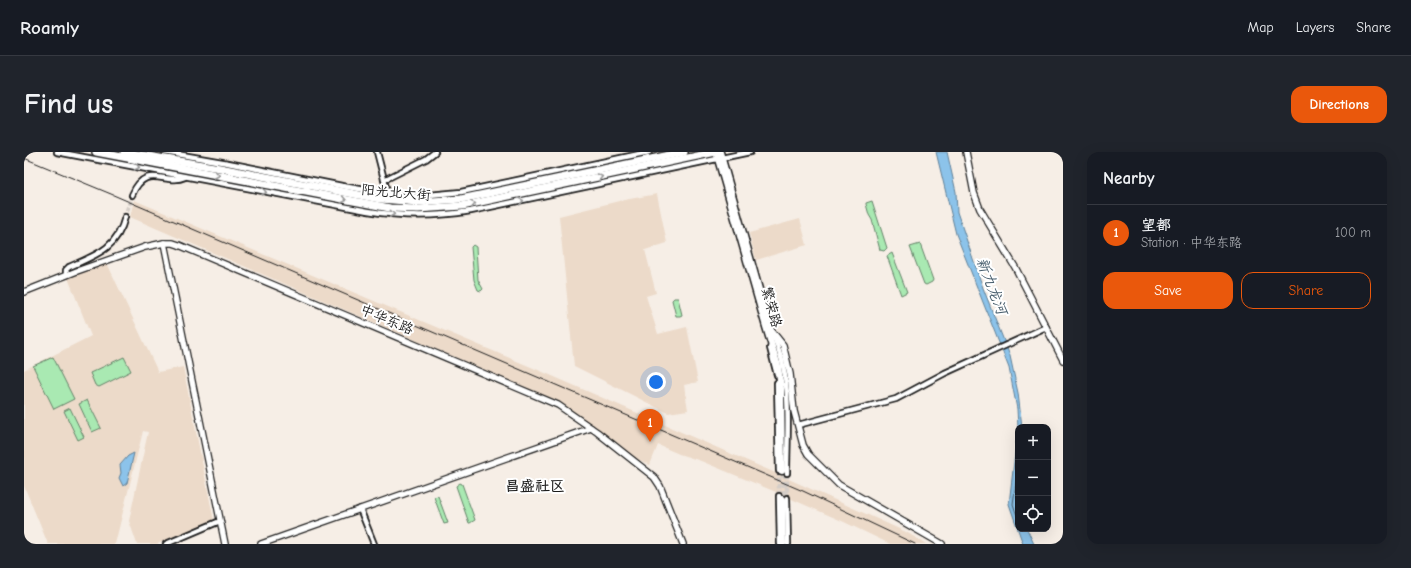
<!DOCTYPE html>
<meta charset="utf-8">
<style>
:root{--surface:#171b24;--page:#20242c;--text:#f1f3f6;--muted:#9ea1a6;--line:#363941;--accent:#ea580c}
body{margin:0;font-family:"Comic Neue","LXGW WenKai TC",sans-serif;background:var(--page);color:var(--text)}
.controls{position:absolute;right:12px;bottom:12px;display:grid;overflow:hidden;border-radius:8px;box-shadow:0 4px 16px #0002}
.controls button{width:36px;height:36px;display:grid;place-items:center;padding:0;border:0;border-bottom:1px solid var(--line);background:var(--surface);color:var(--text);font:20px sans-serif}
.you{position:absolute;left:632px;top:230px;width:14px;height:14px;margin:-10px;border:3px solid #fff;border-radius:50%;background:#1a73e8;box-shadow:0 0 0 6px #1a73e833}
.badge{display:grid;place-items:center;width:26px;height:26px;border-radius:50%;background:var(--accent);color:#fff;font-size:13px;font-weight:700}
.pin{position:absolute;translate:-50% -33px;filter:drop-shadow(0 1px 2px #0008)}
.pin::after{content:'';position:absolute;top:21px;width:14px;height:12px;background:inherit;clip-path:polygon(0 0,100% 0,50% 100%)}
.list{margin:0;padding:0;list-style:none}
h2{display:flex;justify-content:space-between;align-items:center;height:52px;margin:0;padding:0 16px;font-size:17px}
h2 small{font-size:13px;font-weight:400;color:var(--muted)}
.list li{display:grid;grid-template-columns:26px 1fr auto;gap:12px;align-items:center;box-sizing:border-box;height:56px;padding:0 16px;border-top:1px solid var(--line)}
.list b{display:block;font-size:15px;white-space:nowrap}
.list p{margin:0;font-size:13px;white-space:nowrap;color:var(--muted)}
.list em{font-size:13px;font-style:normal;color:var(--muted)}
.actions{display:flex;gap:8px;padding:12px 16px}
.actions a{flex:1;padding:9px 0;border:1px solid var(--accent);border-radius:12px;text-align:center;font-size:14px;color:var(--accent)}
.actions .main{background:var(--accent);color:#fff}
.icon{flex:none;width:22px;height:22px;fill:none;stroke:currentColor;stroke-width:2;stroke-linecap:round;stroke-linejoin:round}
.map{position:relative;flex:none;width:1039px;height:392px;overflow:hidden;border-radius:12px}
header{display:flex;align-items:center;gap:24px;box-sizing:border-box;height:56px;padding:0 20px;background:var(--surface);border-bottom:1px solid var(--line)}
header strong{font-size:19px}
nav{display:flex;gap:22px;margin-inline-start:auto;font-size:14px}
.intro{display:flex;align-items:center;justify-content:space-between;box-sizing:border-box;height:96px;padding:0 24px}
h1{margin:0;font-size:28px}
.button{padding:10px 18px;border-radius:12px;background:var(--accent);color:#fff;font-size:14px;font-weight:700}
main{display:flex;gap:24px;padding:0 24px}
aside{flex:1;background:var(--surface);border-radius:12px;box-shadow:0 4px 16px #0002}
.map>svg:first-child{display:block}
</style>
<header>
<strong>Roamly</strong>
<nav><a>Map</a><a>Layers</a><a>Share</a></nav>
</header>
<div class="intro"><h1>Find us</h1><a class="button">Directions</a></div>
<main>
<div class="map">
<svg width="1039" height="392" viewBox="0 0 1039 392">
<rect width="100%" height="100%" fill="#f6eee6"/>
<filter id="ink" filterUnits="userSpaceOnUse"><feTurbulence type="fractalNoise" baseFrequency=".025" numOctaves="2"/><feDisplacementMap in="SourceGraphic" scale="8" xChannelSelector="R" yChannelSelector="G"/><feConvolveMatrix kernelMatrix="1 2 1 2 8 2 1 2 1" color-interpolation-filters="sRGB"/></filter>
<g filter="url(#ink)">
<g fill="#ecdac9">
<polygon points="633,42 643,91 621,98 632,141 622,144 634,182 663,175 674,230 660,233 664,258 644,261 550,214 535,64 595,49"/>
<polygon points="110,48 526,223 747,319 882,380 902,392 866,392 818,369 765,346 753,342 752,340 677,309 655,302 634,293 626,313 611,306 539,252 106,65"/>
<polygon points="776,67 783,93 732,108 725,81"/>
<polygon points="83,111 134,220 159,215 190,369 133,392 113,392 105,369 124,280 119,279 91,392 24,392 0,334 0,218 67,184 44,126"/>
</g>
<g fill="#a9e9b2" stroke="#628267">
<polygon points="848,49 863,96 860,99 856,98 848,68 845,63 842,52 842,51"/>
<polygon points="896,92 909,128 908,130 902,133 900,132 886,95"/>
<polygon points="449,93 452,95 454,128 459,137 457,139 454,138 450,128 447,95"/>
<polygon points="868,101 883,140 877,143 863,104"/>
<polygon points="650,146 654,146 658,163 656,164 652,164 648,148"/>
<polygon points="29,205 50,247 30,257 9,214"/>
<polygon points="100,205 107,219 75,235 71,233 66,221"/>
<polygon points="63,248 77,276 68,280 55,252"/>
<polygon points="46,256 60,285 54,288 40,259"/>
<polygon points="436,331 438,332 451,368 446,371 445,371 432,334"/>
<polygon points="414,344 424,371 420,372 410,345"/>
</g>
<g fill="#8cc3ea" stroke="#5f8098">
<polygon points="912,0 923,0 932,40 933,60 959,136 986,204 994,241 998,275 994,275 994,334 993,344 994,350 994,377 1003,377 1010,392 999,392 985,352 994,276 993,257 985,216 932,82"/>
<polygon points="110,301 103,331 99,334 95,326 97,321 96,313 104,304"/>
</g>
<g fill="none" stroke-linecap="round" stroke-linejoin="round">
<polyline stroke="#495f6e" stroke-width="1" points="994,315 989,352 994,367"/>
<g stroke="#d5cec8" stroke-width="4.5" stroke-dasharray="4.5 2" stroke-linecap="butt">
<polyline points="101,65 108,43"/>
<polyline points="755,319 755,344"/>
<polyline points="763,346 763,321"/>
</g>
<polyline stroke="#d5cec8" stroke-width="6" stroke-dasharray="6 3" stroke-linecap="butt" points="760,320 761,348"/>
<defs>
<g id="minor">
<path d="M33,0l311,59c35,6 68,6 103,0l279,-59"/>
<polyline points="141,0 204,11 318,34 377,44 394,44 437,40 625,0"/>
<polyline points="353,0 364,43"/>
<polyline points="360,28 402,7 411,0"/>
<path d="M108,43c14,-33 33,-9 53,-18"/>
<path d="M42,123v-5l3,-3c27,-12 48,-18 56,-50"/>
<path d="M749,183c20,42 14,94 14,138"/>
<polyline points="747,194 746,196 753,223"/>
<polyline points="753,231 755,319"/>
<polyline points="774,273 872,247 921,221 1022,175"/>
<polyline points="755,344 756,392"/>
<polyline points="763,346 764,392"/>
<polyline points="336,357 350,392"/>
<polyline points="142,392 196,369"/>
</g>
<g id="tertiary">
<polyline points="942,0 950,41 956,57 991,115 1039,208"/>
<polyline points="140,91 201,392"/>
<polyline points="0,140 53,119 121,95 140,91 149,91 155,93 534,253 573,280 630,325 636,334 659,392"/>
<polyline points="747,178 759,193 766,222 770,259 779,293 784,302 815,333 918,392"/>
<polyline points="237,392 567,276"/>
</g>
<g id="secondary">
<polyline points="692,0 742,175 754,214 757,236 758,319"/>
<polyline points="696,0 748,183"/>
<polyline points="758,347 759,392"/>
</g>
<g id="trunk">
<polyline points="72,0 366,56 394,57 438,54 692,0"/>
<polyline points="100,0 196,16 356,47 394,50 437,47 660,0"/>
</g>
</defs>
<use href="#minor" stroke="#1c1c1c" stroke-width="8"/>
<use href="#tertiary" stroke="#1c1c1c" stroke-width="8"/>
<use href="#secondary" stroke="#1c1c1c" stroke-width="9"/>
<use href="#trunk" stroke="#1c1c1c" stroke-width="10"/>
<use href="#minor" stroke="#fff" stroke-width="4.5"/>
<use href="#tertiary" stroke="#fff" stroke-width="5.5"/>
<use href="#secondary" stroke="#fff" stroke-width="6"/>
<use href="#trunk" stroke="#fff" stroke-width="7"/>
<polyline stroke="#1c1c1c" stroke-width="1" points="0,6 87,42 779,339 891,392"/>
</g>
<defs><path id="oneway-chevron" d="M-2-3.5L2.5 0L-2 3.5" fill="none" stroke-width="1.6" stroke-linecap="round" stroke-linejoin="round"/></defs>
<g stroke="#999">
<use href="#oneway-chevron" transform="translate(113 15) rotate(11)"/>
<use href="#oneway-chevron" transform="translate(193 23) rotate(10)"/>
<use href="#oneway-chevron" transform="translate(576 25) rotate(-12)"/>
<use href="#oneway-chevron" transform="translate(240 40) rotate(11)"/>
<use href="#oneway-chevron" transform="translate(320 48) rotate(11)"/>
<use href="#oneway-chevron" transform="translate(497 49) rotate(-12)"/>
<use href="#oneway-chevron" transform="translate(449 52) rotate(-11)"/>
<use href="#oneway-chevron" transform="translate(368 62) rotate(6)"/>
</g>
</g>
<g text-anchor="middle" stroke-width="4" stroke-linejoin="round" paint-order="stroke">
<g font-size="14" fill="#1c1c1c" stroke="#fff">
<text transform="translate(372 40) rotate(5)" y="5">阳光北大街</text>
<text transform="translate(748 155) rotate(74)" y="5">繁荣路</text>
<text transform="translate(363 167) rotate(23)" y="5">中华东路</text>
</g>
<g font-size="15" font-style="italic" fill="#495f6e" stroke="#fff">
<text transform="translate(968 134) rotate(69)" y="5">新九龙河</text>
</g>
<g font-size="15" font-weight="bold" fill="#1c1c1c" stroke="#fff">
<text x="511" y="339">昌盛社区</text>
</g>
</g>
</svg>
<div class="controls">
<button>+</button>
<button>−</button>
<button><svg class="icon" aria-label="locate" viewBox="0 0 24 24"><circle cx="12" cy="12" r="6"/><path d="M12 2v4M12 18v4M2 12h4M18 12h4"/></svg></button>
</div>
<div class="you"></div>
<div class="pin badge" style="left:626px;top:290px">1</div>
</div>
<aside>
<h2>Nearby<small></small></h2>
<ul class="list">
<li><span class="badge">1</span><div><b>望都</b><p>Station · 中华东路</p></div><em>100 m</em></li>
</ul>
<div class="actions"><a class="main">Save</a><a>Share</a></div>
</aside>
</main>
